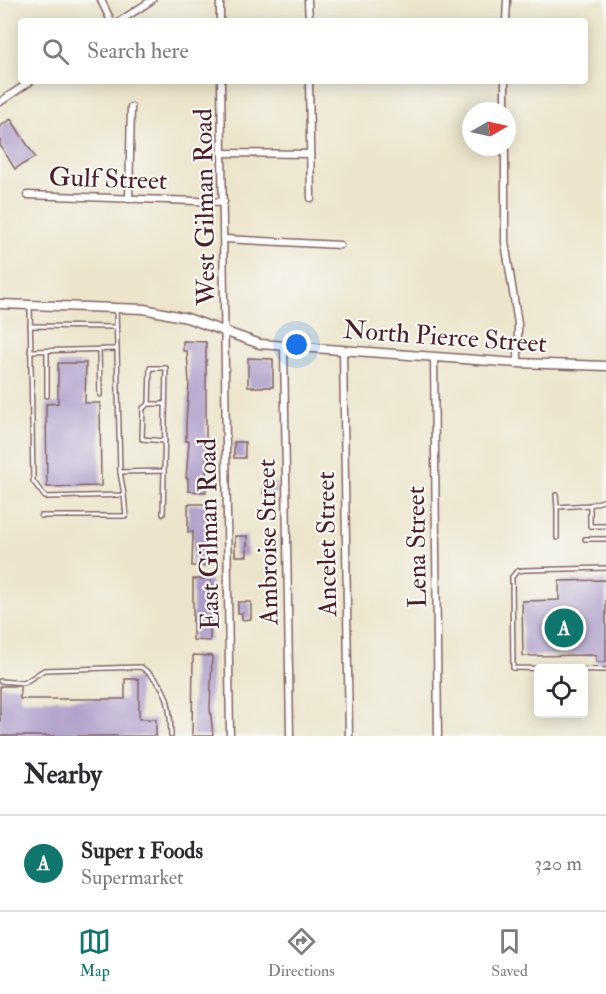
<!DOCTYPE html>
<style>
:root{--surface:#fff;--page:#f7f7f7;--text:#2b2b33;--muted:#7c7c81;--line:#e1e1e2;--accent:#0f766e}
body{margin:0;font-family:"IM FELL Double Pica",serif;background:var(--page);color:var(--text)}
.controls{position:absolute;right:18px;bottom:18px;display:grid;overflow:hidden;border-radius:6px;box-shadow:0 3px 15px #0003}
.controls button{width:54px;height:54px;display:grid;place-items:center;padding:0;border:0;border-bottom:2px solid var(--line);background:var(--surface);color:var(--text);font:30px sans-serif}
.compass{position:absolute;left:462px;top:102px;width:54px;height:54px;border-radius:50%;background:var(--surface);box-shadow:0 3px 15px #0003;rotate:81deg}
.you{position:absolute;left:297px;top:345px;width:21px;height:21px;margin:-15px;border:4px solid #fff;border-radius:50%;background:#1a73e8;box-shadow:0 0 0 9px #1a73e833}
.badge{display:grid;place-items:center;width:39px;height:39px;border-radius:50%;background:var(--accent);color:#fff;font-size:20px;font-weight:700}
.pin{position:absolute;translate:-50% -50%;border:3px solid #fff;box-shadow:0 2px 6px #0006}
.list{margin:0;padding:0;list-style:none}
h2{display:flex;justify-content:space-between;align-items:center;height:78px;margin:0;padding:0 24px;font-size:26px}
h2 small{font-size:20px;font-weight:400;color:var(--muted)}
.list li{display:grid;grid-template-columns:39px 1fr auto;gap:18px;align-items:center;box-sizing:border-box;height:96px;padding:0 24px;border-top:2px solid var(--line)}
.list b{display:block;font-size:22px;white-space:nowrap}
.list p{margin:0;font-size:20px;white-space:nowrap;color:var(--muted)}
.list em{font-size:20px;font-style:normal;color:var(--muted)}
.icon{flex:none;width:33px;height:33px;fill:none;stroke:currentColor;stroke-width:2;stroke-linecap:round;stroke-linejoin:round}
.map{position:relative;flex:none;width:606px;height:736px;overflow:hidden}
.search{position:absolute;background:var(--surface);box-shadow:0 3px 15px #0003;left:18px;right:18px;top:18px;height:66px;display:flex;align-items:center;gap:15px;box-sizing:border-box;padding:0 21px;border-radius:6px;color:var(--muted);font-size:22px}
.sheet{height:174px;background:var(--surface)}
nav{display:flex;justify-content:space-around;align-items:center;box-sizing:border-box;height:84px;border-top:2px solid var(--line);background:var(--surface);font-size:16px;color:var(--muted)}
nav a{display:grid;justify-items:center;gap:3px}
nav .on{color:var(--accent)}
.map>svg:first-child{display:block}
</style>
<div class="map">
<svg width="606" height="736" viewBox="0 0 606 736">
<rect width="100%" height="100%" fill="#f6f6f2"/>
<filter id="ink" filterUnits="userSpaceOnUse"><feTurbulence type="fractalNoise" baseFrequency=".0167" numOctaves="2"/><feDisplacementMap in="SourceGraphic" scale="12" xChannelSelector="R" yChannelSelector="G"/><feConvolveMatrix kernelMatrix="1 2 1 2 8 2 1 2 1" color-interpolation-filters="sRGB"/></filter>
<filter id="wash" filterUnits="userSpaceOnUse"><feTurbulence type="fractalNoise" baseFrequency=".008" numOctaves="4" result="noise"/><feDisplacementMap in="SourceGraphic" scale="24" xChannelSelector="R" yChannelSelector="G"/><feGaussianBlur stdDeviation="1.35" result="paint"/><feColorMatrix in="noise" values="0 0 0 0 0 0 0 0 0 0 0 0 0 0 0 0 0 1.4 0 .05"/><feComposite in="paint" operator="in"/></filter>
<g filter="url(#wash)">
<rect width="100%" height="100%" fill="#ece5cb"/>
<g id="blocks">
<g fill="#ad9cc9">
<polygon points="11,119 35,157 15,169 0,145 0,126"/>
<polygon points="183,341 206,342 206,492 188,491 188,478 186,478 189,441 186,441 186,422 189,384 187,351 183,351"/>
<polygon points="248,358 273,359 273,387 248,387"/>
<polygon points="58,363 86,363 85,403 100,403 101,486 47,487 46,404 58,403"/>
<rect x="234" y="442" width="11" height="16"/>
<polygon points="264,483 276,483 276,494 263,494"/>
<polygon points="188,504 206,504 210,566 192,566 193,532 188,532"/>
<rect x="235" y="536" width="12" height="20"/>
<polygon points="193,579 211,579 210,641 193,640"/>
<polygon points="606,580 606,662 596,662 596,655 523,656 522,601 559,600 559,581"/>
<polygon points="238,602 251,602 251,619 242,620 242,613 238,613"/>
<polygon points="193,655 212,656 210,708 213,736 192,736"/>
<polygon points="125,679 139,679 139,719 156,719 156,736 0,736 0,686 20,686 20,699 125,699"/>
</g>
</g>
</g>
<g filter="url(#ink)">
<use href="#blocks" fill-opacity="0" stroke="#836463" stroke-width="1.5"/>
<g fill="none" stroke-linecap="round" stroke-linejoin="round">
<defs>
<g id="service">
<polyline points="30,306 33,481 45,497 124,495 120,472 116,308"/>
<polyline points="30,326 115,327"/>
<polyline points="99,350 100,395"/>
<polyline points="30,351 115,349"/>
<polyline points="47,351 47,396"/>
<polyline points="149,404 143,408 142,439 165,441"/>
<polyline points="120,472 164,471 166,368 150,368 149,404 165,404"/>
<polyline points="556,495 557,507 590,505 606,500"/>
<polyline points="590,505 590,526 606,526"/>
<polyline points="557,507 557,538"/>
<polyline points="163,514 164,471"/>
<polyline points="41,516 126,516 124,495"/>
<polyline points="585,539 606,539"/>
<polyline points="606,568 525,570 517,571 512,577 513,668 606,670"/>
<path d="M0,681l24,2 20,-13 97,-3c28,19 29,37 30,69"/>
</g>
<g id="minor">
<polyline points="101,0 111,21"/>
<polyline points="220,0 220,21"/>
<polyline points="308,0 309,21"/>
<polyline points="120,21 152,0"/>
<polyline points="506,21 507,0"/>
<polyline points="221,81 230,736"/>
<polyline points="309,81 311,198"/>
<polyline points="0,102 31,81"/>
<polyline points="505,111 505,81"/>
<polyline points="505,147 505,242 518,324 518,363"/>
<polyline points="223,153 310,154"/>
<polyline points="27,195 224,202"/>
<polyline points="129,199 131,107"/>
<polyline points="225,239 340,245"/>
<polyline points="284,346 290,736"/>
<polyline points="343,351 349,736"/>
<polyline points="434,357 438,736"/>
</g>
<polyline id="tertiary" points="0,304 144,309 187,318 260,344 518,363 606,366"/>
</defs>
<use href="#service" stroke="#836463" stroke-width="6"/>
<use href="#minor" stroke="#836463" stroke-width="9"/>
<use href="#tertiary" stroke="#836463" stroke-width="11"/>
<use href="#service" stroke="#fff" stroke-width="3"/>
<use href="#minor" stroke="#fff" stroke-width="6"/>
<use href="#tertiary" stroke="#fff" stroke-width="8"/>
</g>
</g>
<g text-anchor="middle" stroke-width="4.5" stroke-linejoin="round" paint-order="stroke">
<g font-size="26" fill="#4a1f2b" stroke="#f6f6f2">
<text transform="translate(108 178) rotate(2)" y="9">Gulf Street</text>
<text transform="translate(204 207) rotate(-91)" y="9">West Gilman Road</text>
<text transform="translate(445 336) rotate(4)" y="9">North Pierce Street</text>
<text transform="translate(208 534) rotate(-91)" y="9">East Gilman Road</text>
<text transform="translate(267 542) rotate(-91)" y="9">Ambroise Street</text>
<text transform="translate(326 544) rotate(-91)" y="9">Ancelet Street</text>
<text transform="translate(416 547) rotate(-91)" y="9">Lena Street</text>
</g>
</g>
</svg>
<div class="controls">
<button><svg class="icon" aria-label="locate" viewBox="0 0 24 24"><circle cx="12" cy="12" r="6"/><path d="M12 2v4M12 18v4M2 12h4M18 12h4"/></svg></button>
</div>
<svg class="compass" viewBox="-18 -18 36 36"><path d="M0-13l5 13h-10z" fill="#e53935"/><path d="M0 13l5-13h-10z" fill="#7c7c81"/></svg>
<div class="you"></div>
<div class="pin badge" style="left:564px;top:628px">A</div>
<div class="search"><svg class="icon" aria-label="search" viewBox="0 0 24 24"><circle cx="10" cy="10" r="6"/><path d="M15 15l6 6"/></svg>Search here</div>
</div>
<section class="sheet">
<h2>Nearby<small></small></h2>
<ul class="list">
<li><span class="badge">A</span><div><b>Super 1 Foods</b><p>Supermarket</p></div><em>320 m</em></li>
</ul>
</section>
<nav>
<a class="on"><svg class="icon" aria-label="map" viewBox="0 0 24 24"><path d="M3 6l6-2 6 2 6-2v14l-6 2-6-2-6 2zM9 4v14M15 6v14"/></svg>Map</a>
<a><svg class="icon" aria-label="directions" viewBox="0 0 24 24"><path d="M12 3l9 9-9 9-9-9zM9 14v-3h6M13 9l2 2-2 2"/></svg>Directions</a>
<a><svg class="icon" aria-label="saved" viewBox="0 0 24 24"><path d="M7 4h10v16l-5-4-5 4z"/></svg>Saved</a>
</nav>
